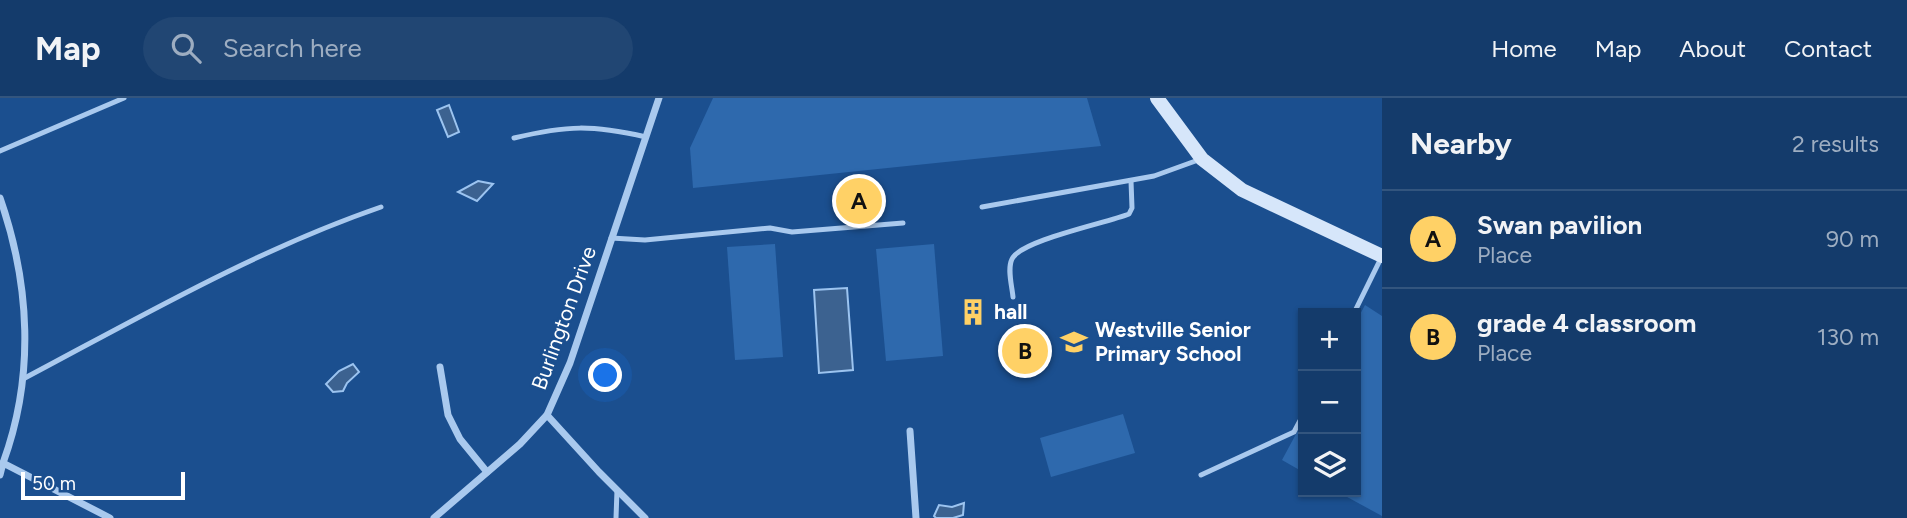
<!DOCTYPE html>
<meta charset="utf-8">
<style>
:root{--surface:#143b6b;--page:#214673;--text:#f1f3f6;--muted:#9dadc1;--line:#33557e;--accent:#ffd166}
body{margin:0;font-family:Figtree,sans-serif;background:var(--page);color:var(--text)}
.controls{position:absolute;right:21px;bottom:21px;display:grid;overflow:hidden;border-radius:0px;box-shadow:0 2px 5px #0004}
.controls button{width:63px;height:63px;display:grid;place-items:center;padding:0;border:0;border-bottom:2px solid var(--line);background:var(--surface);color:var(--text);font:35px sans-serif}
.scale{position:absolute;left:21px;bottom:18px;width:164px;box-sizing:border-box;padding-left:7px;border:4px solid #fff;border-top:0;font-size:19px;line-height:24px;white-space:nowrap;color:#fff;-webkit-text-stroke:5px #1b4f8f;paint-order:stroke}
.you{position:absolute;left:606px;top:278px;width:24px;height:24px;margin:-18px;border:5px solid #fff;border-radius:50%;background:#1a73e8;box-shadow:0 0 0 10px #1a73e833}
.badge{display:grid;place-items:center;width:46px;height:46px;border-radius:50%;background:var(--accent);color:#111;font-size:23px;font-weight:700}
.pin{position:absolute;translate:-50% -50%;border:4px solid #fff;box-shadow:0 2px 7px #0006}
.list{margin:0;padding:0;list-style:none}
h2{display:flex;justify-content:space-between;align-items:center;height:91px;margin:0;padding:0 28px;font-size:30px}
h2 small{font-size:23px;font-weight:400;color:var(--muted)}
.list li{display:grid;grid-template-columns:46px 1fr auto;gap:21px;align-items:center;box-sizing:border-box;height:98px;padding:0 28px;border-top:2px solid var(--line)}
.list b{display:block;font-size:26px;white-space:nowrap}
.list p{margin:0;font-size:23px;white-space:nowrap;color:var(--muted)}
.list em{font-size:23px;font-style:normal;color:var(--muted)}
.icon{flex:none;width:38px;height:38px;fill:none;stroke:currentColor;stroke-width:2;stroke-linecap:round;stroke-linejoin:round}
.map{position:relative;flex:none;width:1382px;height:420px;overflow:hidden}
header{display:flex;align-items:center;gap:42px;box-sizing:border-box;height:98px;padding:0 35px;background:var(--surface);border-bottom:2px solid var(--line)}
header strong{font-size:33px}
nav{display:flex;gap:38px;margin-inline-start:auto;font-size:24px}
.search{width:490px;height:63px;background:var(--page);display:flex;align-items:center;gap:18px;box-sizing:border-box;padding:0 24px;border-radius:38px;color:var(--muted);font-size:26px}
main{display:flex}
aside{flex:1;background:var(--surface)}
.map>svg:first-child{display:block}
</style>
<header>
<strong>Map</strong>
<div class="search"><svg class="icon" aria-label="search" viewBox="0 0 24 24"><circle cx="10" cy="10" r="6"/><path d="M15 15l6 6"/></svg>Search here</div>
<nav><a>Home</a><a>Map</a><a>About</a><a>Contact</a></nav>
</header>
<main>
<div class="map">
<svg width="1382" height="420" viewBox="0 0 1382 420">
<rect width="100%" height="100%" fill="#1b4f8f"/>
<g fill="#2e69ad">
<polygon points="713,0 1087,0 1101,48 693,90 690,50"/>
<polygon points="775,146 783,259 735,262 727,149"/>
<polygon points="934,146 943,258 886,263 876,151"/>
<polygon points="1365,207 1382,218 1382,418 1338,394 1356,394 1356,224"/>
<polygon points="1123,316 1135,355 1051,379 1040,340"/>
<polygon points="1303,323 1303,374 1282,362"/>
</g>
<g fill="#3c6290" stroke="#9cc4f0" stroke-width="2">
<polygon points="449,7 459,34 448,39 437,12"/>
<polygon points="478,83 493,86 477,103 458,94"/>
<polygon points="847,190 853,272 819,275 814,192"/>
<polygon points="353,266 359,274 347,285 343,293 333,294 326,286 339,273"/>
<polygon points="964,405 963,417 953,420 936,420 934,418 939,407 952,409"/>
</g>
<g fill="none" stroke-linecap="round" stroke-linejoin="round">
<g stroke="#a9c9ee" stroke-width="5">
<path d="M514,40c54,-13 78,-13 132,-1"/>
<polyline points="0,53 124,0"/>
<polyline points="982,109 1154,78 1201,61"/>
<polyline points="611,140 645,142 770,130 792,134 903,125"/>
<path d="M1013,199c-1,-11 -6,-28 -1,-38 9,-19 95,-36 117,-45l3,-6 -1,-27"/>
<polyline points="1354,215 1382,158"/>
<path d="M23,281c117,-62 233,-129 358,-172"/>
<polyline points="1201,377 1294,334 1303,317"/>
<polyline points="616,420 617,392"/>
</g>
<g stroke="#a9c9ee" stroke-width="7">
<path d="M0,100c30,86 35,178 3,265"/>
<polyline points="440,269 448,317 460,341 487,374"/>
<polyline points="547,317 599,374 645,420"/>
<polyline points="910,333 916,420"/>
<polyline points="0,377 3,365 110,420"/>
<polyline points="434,420 520,346 547,317 570,265 659,0"/>
</g>
<polyline stroke="#d6e6fa" stroke-width="14" points="1157,0 1202,61 1242,92 1382,158"/>
</g>
<defs>
<symbol id="building-bare" viewBox="-9 -9 18 18"><path d="M-4-6H4V6H1V3H-1V6H-4ZM-2.5-4.3h1.7v1.8h-1.7ZM.8-4.3h1.7v1.8H.8ZM-2.5-1h1.7V.8h-1.7ZM.8-1h1.7V.8H.8Z" fill="#ffd166" stroke="#1b4f8f" stroke-width="2.5" paint-order="stroke"/></symbol>
<symbol id="school-bare" viewBox="-9 -9 18 18"><path d="M0-5L7-2L0 1L-7-2ZM-4 1L0 2.5L4 1V4Q0 6-4 4Z" fill="#ffd166" stroke="#1b4f8f" stroke-width="2.5" paint-order="stroke"/></symbol>
</defs>
<g fill-rule="evenodd">
<use href="#building-bare" x="954" y="195" width="38" height="38"/>
<use href="#school-bare" x="1055" y="225" width="38" height="38"/>
</g>
<g text-anchor="middle" stroke-width="5" stroke-linejoin="round" paint-order="stroke">
<g font-size="21" font-weight="bold" fill="#fff" stroke="#1b4f8f" text-anchor="start">
<text x="994" y="221">hall</text>
<text x="1095" y="239">Westville Senior<tspan x="1095" dy="24">Primary School</tspan></text>
</g>
<g font-size="21" fill="#fff" stroke="#1b4f8f">
<text transform="translate(564 220) rotate(-70)" y="7">Burlington Drive</text>
</g>
</g>
</svg>
<div class="controls">
<button>+</button>
<button>−</button>
<button><svg class="icon" aria-label="layers" viewBox="0 0 24 24"><path d="M12 4l9 5-9 5-9-5zM3 14l9 5 9-5"/></svg></button>
</div>
<div class="scale">50 m</div>
<div class="you"></div>
<div class="pin badge" style="left:859px;top:103px">A</div>
<div class="pin badge" style="left:1025px;top:253px">B</div>
</div>
<aside>
<h2>Nearby<small>2 results</small></h2>
<ul class="list">
<li><span class="badge">A</span><div><b>Swan pavilion</b><p>Place</p></div><em>90 m</em></li>
<li><span class="badge">B</span><div><b>grade 4 classroom</b><p>Place</p></div><em>130 m</em></li>
</ul>
</aside>
</main>
